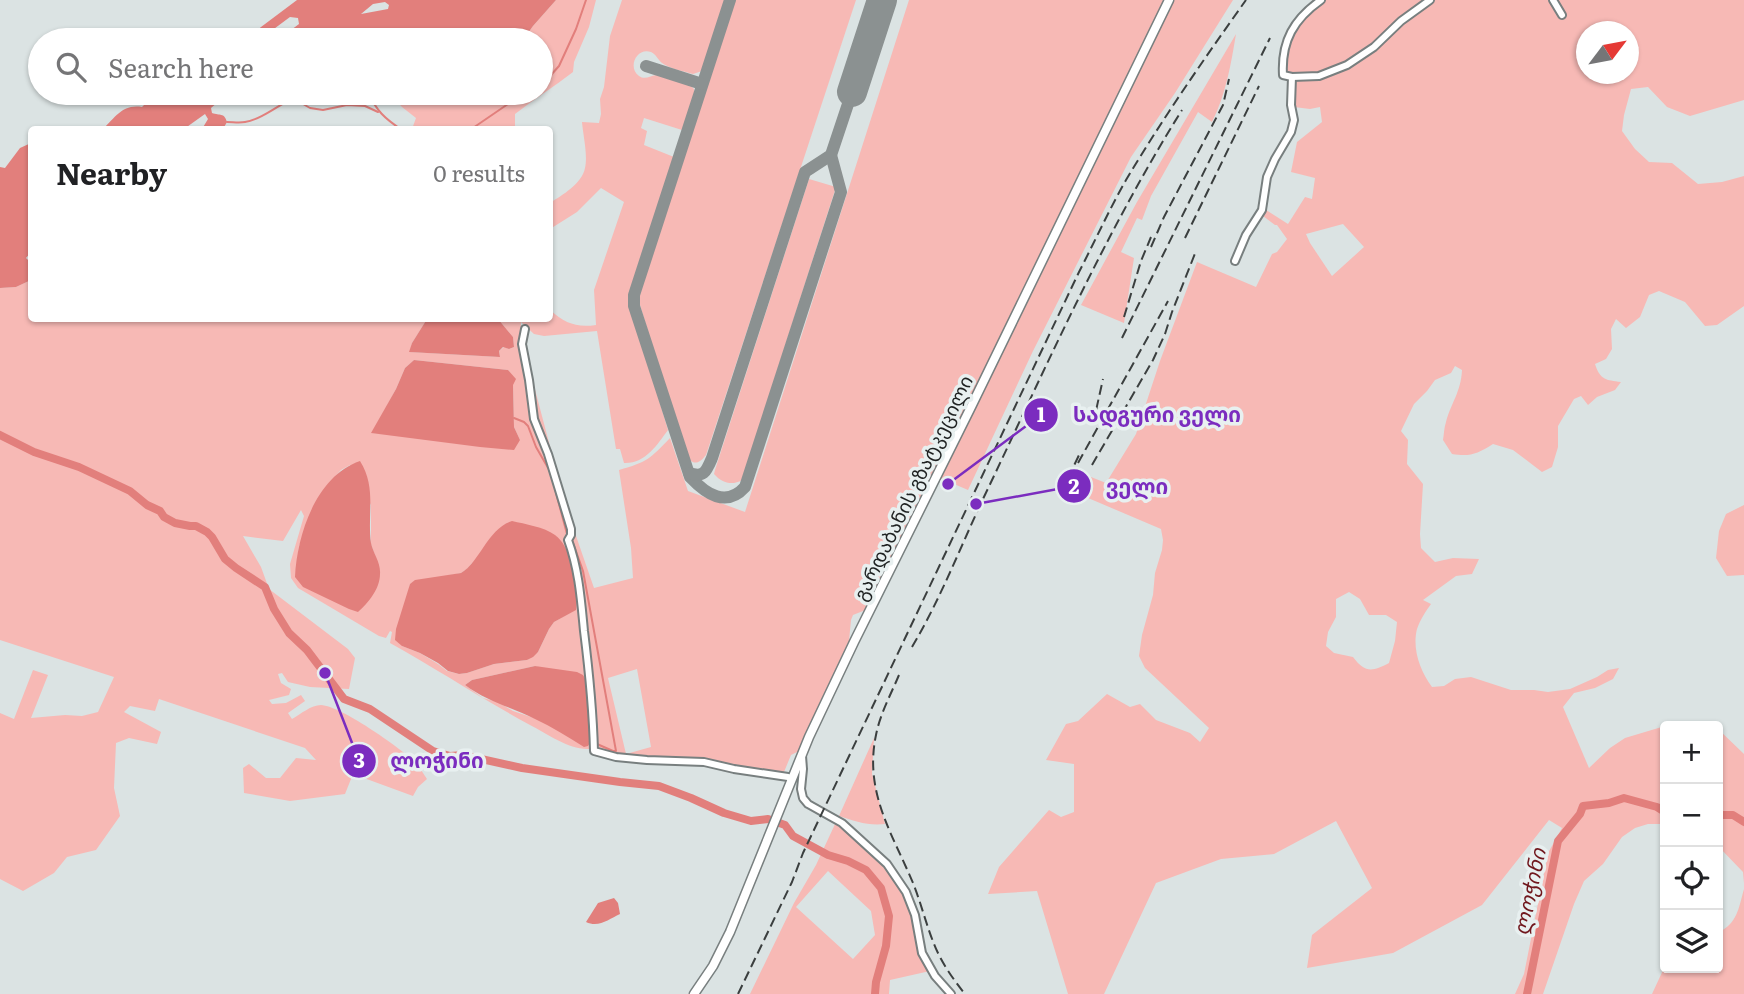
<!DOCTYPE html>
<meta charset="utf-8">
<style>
:root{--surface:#fff;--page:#f6f6f6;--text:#202124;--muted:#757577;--line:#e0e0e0}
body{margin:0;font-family:Literata,"Noto Sans Georgian",serif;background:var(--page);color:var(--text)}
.controls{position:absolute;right:21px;bottom:21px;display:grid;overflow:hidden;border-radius:7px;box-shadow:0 2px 5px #0004}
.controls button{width:63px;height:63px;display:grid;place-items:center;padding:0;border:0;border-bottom:2px solid var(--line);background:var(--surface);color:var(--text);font:35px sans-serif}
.compass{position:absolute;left:1576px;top:21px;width:63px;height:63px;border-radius:50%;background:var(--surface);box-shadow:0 2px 5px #0004;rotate:58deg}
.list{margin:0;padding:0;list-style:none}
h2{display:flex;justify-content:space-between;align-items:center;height:91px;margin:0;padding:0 28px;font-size:30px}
h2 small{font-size:23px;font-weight:400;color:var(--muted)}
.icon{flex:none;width:38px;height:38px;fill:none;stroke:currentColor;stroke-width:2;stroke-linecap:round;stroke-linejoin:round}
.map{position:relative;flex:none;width:1744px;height:994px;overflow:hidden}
.search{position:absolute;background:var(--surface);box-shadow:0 2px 5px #0004;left:28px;top:28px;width:525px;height:77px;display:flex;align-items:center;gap:18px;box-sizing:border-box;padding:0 24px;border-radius:38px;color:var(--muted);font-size:26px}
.panel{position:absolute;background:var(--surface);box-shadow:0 2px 5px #0004;left:28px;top:126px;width:525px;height:196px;border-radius:7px}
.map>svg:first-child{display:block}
</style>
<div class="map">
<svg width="1744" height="994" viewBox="0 0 1744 994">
<rect width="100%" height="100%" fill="#dbe3e3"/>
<g fill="#f7b9b5" fill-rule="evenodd">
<path d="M556,0h40l-7,27 -15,35 -1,10c-19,15 -39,27 -58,42v15h-103l4,-11 -14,-11 -13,-14h152v-53h-18l10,-14z"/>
<path d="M622,0h103l-23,71 -9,3c-10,-3 -23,-5 -31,-11 -4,-3 -6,-9 -11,-11 -14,-5 -24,15 -12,24 7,5 12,-2 20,-1 10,1 22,7 31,10l4,4v6l-12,35 -38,-12 -3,10 6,3 -3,14 30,12 -36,108 -8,39 38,126c-11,15 -23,34 -44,33l-4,-14h-4l-19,-118 -53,5 -10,-2 -13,-12c-1,21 0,40 7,60h5l33,125 28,81 39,-10 -2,-30 -12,-78c28,-8 31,-11 51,-32l18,53 57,21 164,-512h257l-298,609 -15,6 -2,5 -2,21 -42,90 -6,19 -10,5 -7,17 2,2 -80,-14 -85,-4 -22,-5 -3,-5h-4l-3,3c-20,1 -41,-15 -59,-24 -48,-26 -93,-56 -140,-82l2,-11 -2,-1 -4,7 -7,-2 -81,-48 -7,-10 -1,-14 14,-48 -3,-6 -18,31 -40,-5 18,31 8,22 79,60 7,9 -6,31 -39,-2 -22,-5 -6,-9 -4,1 3,9 10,6 -2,6 -20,5 3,4 14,-1 15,-8 4,6 -17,12 4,6c9,-5 19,-14 29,-14 20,1 78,42 93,56 5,5 9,12 13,18l-9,8 -5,9 -60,-22 -8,20 -55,7 -46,-8 -1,-25 6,-4 17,14h14l16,-20 20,2 -11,-12 -146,-49 -4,12 -25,-5 -6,6 37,20 -4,12 -28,-6 -13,5 -2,45 6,28 -24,34 -29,7 -13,16 -31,18 -23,-12v-166l14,6 19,-49 15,5 -17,43 34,-3 17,1 16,-4 16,-35 -114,-37v-352l16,-1 15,-7 1,38 395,1 -15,24 -2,9 90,5 -1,-6 5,-4 5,2 5,-2 -1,-10 -15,-18 52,-1v-8c15,13 26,18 46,15l-2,-35 30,-88 -23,-14 -24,24 -27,17v-26c12,-8 32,-19 35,-35 3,-13 -2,-33 -3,-46l17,1 2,-9 -1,-15 4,-12 6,-51zM414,360l94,10 5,15 1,42 6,13 -148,-7 24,-44 9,-21zM350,465l21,40v39l7,20 -82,14 3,-32 25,-57 17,-19zM556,536l10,13 10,60 -22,13 -5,7 -11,23 -11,8 -33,4 -27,9 -8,1 -12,-3 -9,-7 -18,-11 -18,-7 8,-62 51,-11 6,-4 5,-6zM535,666l52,17 3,45 -56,-10 -21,-7 -15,-9 -15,-4 -18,-13 7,-5zM637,669l14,78 -25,7 -18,-76z"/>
<path d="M734,0h122l-150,455c-10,13 -16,8 -22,-5l-44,-145v-16z"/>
<polygon points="1174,0 1233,0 1175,93 1131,157 1033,351 968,490 940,478"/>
<path d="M1325,0h419v100l-54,16 -23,-9 -19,-20 -17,2 -7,26 -2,16 13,18 14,13 23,1 26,21 24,-2 22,-6v130l-27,19 -12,1 -20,-24 -26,-11 -10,4 -9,22 -14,11 -10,-9 -5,10 1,20 -6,10 -11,5c5,16 11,16 26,18l-6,8 -18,7 -9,8 -7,-9 -7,3 -16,27v21l-6,20 -10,5 -29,-22 -20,-6c-16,10 -23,13 -41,10l-9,-14c1,-6 1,-12 3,-18 5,-19 15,-30 16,-52l-7,-4 -4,7 -16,7 -8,11 -13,13 -13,27 7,9 -1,24 16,20 -3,50 1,14 14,14 18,-4 26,1 -7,15 -16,2 -33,24 8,4c-5,7 -11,16 -14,25 -5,20 3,42 15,58l12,-1 11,-7 16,-2 40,13h23l14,2 22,-3 27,-12 11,-7 11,-2 -6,11 -18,9 -21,5 -11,14 26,61 21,-20 15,-10 40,-12v98h-17l-13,4 -13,9 -19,27 -19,17 -10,23 -31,90h-28l9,-20 24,-121 14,-25 -13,-8 -67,85 -89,48 -86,15 5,-33 60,-47 -36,-67 -62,33 -53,5 -65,24 -52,111h-36l-31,-103 -49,3 11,-27 50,-57 12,7 13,-5v-48l-28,-4 20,-36 12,-3 29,-27 23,13 10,-3 16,16 34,13 10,9 9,-14 -64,-60 -6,-12 3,-21 11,-40 2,-22 7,-23 1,-10 -2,-11 -87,-37 12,-17 20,8 30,-49 24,-73 37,-99 59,25 16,-33 5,-2 10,-13 -10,-14h-2l-12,-9h-2l5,-6 22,14 17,-27 7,2 3,-21 -24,-6 6,-30 25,-20 -2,-15 -10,2 -16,-2 -2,-6 3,-22 22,-5h-27l-3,-3 -1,-4c6,-38 7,-44 39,-67zM1586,32h42v42h-42zM1343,224l21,23 -32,29 -22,-33 -4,-9zM1349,592l11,7 9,16h17l11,7 -2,19 -6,22c-17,9 -24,10 -36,-6l-19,-4 -8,-7 2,-14 8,-15v-18z"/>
<path d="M1236,34c-5,30 -10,60 -24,88l-14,-10 -47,84 -9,24 -5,-2 -16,34 13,6 -10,65 -43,-18 56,-103z"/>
<path d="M809,179l27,8 -94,293c-10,6 -20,3 -28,-6l1,-4z"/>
<polygon points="1744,505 1744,575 1727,576 1716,558 1719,531 1726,514"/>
<polygon points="1718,729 1744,754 1744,883 1743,872 1718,846"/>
<path d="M874,738l-2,36 13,50c-17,2 -31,-3 -46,-8z"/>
<path d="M836,822l7,4c14,13 31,26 43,41 24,30 35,67 44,104l-40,9 -1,14h-139l44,-91 22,-38zM828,871l43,40 4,24 -22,24 -57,-52z"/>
<path d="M1744,889v105h-92l13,-28v2h53v-35c20,-11 20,-23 26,-44z"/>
</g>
<g fill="#e27f7c" fill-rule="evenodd">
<path d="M297,0h259l-23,26 -10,14h-252l16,-7 12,-9 -1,-6 -8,-1 -31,23h-13l15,-13zM385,2l4,3 -1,4 -27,5 12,-10z"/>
<path d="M154,93h80l-16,9 -7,6 1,5c8,3 12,-1 15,9l-4,7h-21l6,-10 -3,-5 -21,15h-81c13,-12 19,-25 39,-22l9,-9z"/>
<polygon points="31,143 32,251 26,258 28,260 31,260 31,280 16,287 0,288 0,167 5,168 20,148"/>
<polygon points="427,319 498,319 513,337 514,347 509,349 503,347 499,351 500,357 409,352 412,343"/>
<polygon points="414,360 508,370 516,379 513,385 514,427 520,440 514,450 480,447 371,433 396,389 405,368"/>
<path d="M360,461c17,27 7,53 11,82 2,10 10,20 9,31 0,15 -12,29 -22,38l-9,-3 -46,-22 -8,-10c2,-42 21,-101 65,-116z"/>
<path d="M512,521c13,3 32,6 43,14 18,13 24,54 21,75l-22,12 -5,7 -11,23 -5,5 -6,3 -33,4 -27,9 -8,1 -11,-3 -10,-8 -18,-10 -18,-7 -7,-6 1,-11 14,-45 5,-4 46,-7c19,-11 27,-45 51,-52z"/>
<path d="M535,666l42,6 6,3 4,7 4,59 -3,5 -4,1c-16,-10 -32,-20 -49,-28 -24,-12 -49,-18 -70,-34l7,-5z"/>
<path d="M614,898l4,5 2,11c-11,5 -21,14 -34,8l12,-19z"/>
</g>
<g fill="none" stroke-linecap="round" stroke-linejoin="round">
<g stroke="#e27f7c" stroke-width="2">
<polyline points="541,82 551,75 559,66 576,29 586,0"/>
<polyline points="284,93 310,108 323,110 347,105 365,106 378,112"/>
<path d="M368,93c9,18 16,25 34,37"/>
<path d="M227,122c6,0 12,1 18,0 22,-4 39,-23 61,-29"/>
<polyline points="470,130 524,93"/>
<polyline points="514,418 524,422 528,426 536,447 551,473"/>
<polyline points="555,489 567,534"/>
<polyline points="572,540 583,571 616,751 613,751 597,744"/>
</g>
<g stroke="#e27f7c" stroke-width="8">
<polyline points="0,435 34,452 79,467 130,491 147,505 160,511 164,517 175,523 190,526 196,526 207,532 212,537 225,559 236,568 265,587 274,609 289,633 307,650 344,699 370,709 433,751 450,756 463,755 522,768 620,782 659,786 691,798 724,813 751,821 768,819 785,825 793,836 828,855 848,861 866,870 881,888 889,916 886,946 876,982 875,994"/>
<polyline points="1718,815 1733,815 1744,822"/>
<polyline points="1527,994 1558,841 1580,814 1583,806 1609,803 1624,798 1657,807 1665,812"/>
</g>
<g stroke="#8b9191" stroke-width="12">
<path d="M730,0l-96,295v11l56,171c16,17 36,31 55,10l96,-295 -10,-37"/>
<polyline points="646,66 702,84"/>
<path d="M689,473c15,5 17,-1 23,-15l93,-286 26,-17 21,-63"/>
</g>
<polyline stroke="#8b9191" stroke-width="30" points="852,92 882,0"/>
<defs>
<g id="minor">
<polyline points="1553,0 1562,15"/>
<polyline points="1292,77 1319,76 1347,65 1374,47 1401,21 1430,0"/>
<path d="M1235,261l11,-26 16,-25 5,-33 8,-18 16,-27 3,-12 -3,-15 1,-28 -9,-2c-2,-34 11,-56 38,-75"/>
<path d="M525,329l-3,15 7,36 5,39 14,35 23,75v6l-3,5c11,30 13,60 16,91 5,40 9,80 10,120l22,6 31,3 57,2 30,7 54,8 4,3"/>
<polyline points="802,756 803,769 801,789 803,798 808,804 842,823 887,864 906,892 915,915 922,953 935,976 951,994"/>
</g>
<polyline id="major" points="694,994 713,966 730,932 809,737 854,642 970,409 1169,0"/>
</defs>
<use href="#minor" stroke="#787f7f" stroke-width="10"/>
<use href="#major" stroke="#787f7f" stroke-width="11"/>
<use href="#minor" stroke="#fff" stroke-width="6"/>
<use href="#major" stroke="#fff" stroke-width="8"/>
<g stroke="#3b3f3f" stroke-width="2" stroke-dasharray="10 5" stroke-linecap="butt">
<polyline points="1185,238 1259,86"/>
<polyline points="1151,247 1164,217 1223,105 1229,79"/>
<polyline points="1124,317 1141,261 1151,237"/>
<polyline points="1122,338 1270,38"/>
<polyline points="1093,424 1103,379"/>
<polyline points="1078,463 1168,301"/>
<polyline points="1092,465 1153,360 1165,334 1172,312 1196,251"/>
<polyline points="1068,478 1080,453"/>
<path d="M912,647c28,-47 48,-99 71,-148 63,-132 122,-266 199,-389"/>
<path d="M899,675c-8,19 -19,39 -23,60 -12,57 16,98 37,148 8,20 13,41 21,61 7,18 19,35 31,50"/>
<path d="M738,994l54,-112 11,-29 276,-581c16,-31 30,-62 47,-92 37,-62 78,-121 120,-180"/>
</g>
</g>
<g text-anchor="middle" stroke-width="7" stroke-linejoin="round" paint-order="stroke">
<g font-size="19" fill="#1f2222" stroke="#e8f0f0">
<text transform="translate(913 488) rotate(-64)" y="7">გარდაბანის გზატკეცილი</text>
</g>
<g font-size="21" font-style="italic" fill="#70171d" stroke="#e8f0f0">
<text transform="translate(1530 892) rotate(-78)" y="7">ლოჭინი</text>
</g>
</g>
<path fill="none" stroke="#7b2cbf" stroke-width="2.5" d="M948 484L1041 415M976 504L1074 486M325 673L359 761"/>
<g fill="#7b2cbf" stroke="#e8f0f0" stroke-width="2.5">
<circle cx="948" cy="484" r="7"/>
<circle cx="976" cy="504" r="7"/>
<circle cx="325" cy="673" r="7"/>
<circle cx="1041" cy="415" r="18"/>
<circle cx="1074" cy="486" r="18"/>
<circle cx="359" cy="761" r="18"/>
</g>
<g font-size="21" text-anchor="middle" font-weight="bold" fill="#fff">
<text x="1041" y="422">1</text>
<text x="1074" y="494">2</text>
<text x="359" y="768">3</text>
</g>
<g font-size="21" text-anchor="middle" font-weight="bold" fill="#7b2cbf" stroke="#e8f0f0" stroke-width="7" stroke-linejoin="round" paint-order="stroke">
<text x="1157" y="422">სადგური ველი</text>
<text x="1137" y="494">ველი</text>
<text x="437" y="768">ლოჭინი</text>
</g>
</svg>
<div class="controls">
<button>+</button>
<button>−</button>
<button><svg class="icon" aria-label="locate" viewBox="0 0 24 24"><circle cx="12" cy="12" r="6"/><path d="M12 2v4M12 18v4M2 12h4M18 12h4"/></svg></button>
<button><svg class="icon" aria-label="layers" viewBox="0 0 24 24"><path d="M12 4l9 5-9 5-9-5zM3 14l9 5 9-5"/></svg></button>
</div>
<svg class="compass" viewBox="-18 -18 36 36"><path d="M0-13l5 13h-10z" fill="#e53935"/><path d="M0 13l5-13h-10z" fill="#757577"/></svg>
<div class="search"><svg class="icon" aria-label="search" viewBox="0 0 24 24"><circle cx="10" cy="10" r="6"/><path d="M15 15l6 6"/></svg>Search here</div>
<section class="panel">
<h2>Nearby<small>0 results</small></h2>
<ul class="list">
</ul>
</section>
</div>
